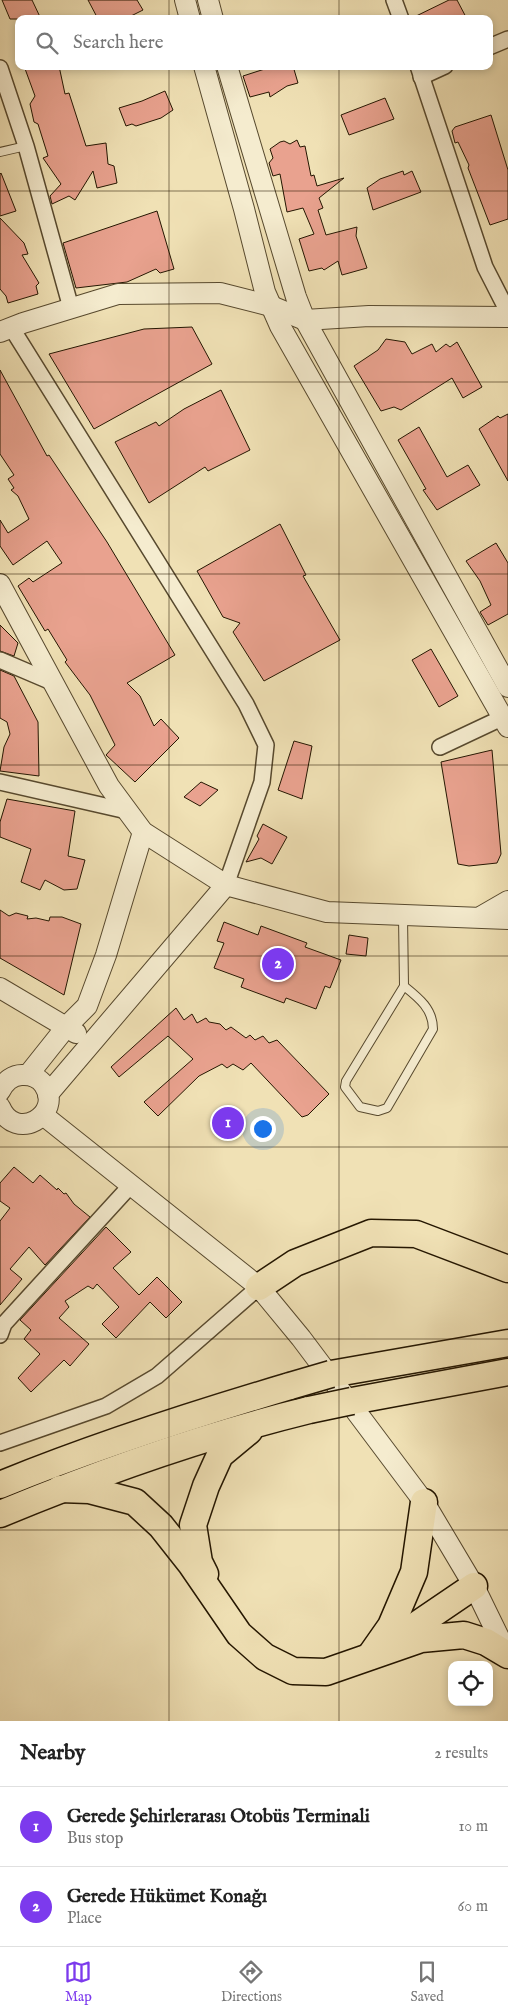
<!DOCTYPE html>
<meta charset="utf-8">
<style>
:root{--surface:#fff;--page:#f2f2f2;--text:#222;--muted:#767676;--line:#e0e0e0;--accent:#7c3aed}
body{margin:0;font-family:"IM FELL English",serif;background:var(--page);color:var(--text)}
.controls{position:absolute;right:15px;bottom:15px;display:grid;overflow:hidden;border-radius:10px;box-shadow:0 2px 8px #0003}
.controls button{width:45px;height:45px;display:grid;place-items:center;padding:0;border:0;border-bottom:1px solid var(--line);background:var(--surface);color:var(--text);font:25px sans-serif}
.you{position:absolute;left:262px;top:1128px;width:18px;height:18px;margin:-12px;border:4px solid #fff;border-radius:50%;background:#1a73e8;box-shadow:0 0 0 8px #1a73e833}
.badge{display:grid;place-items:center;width:32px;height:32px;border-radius:50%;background:var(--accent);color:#fff;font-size:16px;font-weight:700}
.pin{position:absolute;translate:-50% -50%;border:2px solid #fff;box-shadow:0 1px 5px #0006}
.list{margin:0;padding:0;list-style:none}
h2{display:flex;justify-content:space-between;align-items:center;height:65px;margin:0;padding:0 20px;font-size:21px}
h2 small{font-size:16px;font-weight:400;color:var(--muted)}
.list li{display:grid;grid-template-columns:32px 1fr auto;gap:15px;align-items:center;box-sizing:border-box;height:80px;padding:0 20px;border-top:1px solid var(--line)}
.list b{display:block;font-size:19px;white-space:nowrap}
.list p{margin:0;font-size:16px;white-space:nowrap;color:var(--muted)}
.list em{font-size:16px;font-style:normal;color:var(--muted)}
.icon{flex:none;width:28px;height:28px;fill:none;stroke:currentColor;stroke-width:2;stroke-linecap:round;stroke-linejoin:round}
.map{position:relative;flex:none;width:508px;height:1721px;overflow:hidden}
.search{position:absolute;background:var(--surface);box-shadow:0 2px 8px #0003;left:15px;right:15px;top:15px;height:55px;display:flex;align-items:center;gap:12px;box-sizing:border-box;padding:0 18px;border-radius:10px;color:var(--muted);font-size:19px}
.sheet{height:225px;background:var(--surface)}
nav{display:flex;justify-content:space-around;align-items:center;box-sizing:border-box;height:70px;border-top:1px solid var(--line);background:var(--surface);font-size:14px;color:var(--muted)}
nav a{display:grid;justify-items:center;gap:2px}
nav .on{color:var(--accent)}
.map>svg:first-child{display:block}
</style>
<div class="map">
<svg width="508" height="1721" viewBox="0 0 508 1721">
<rect width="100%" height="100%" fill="#f0e1b5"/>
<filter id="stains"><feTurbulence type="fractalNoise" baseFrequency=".004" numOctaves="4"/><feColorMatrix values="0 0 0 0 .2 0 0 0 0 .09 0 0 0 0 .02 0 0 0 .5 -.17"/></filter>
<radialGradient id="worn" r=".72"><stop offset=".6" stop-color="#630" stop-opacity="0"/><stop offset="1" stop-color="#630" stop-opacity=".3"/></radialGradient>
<g fill="#e9a28f" stroke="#241601">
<polygon points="2,0 32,0 41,19 10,19"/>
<polygon points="88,0 137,0 143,10 125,19 98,19"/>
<polygon points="449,0 457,0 467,19 410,19"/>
<polygon points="24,66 59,66 65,94 69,93 86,146 106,143 108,164 114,166 117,183 97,188 93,171 75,200 69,196 52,204 50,196 61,184 43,158 48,156 38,124 34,122 30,104 35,96"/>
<polygon points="274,66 293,66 298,83 287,86 270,97 269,92 250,97 243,76"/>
<polygon points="165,91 173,110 161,118 136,126 132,124 126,126 119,108 142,101"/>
<polygon points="385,98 394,119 349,135 341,115"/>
<polygon points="491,115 508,170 508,219 490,225 468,168 469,165 458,142 455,143 452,131 455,127"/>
<polygon points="297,140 300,147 305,146 311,176 314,175 317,186 344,178 319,198 323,208 318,210 326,235 357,227 356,236 367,268 342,275 338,261 324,270 322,268 309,271 299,239 314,234 303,208 287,212 280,174 273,176 269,163 273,158 270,149 280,142 284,141 290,144"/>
<polygon points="403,171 404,175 412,171 421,192 373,210 367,188 380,179"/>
<polygon points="1,173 16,211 0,216 0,174"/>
<polygon points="157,211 174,269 160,273 156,269 127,282 76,288 63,243"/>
<polygon points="0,218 24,243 28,254 22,255 39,283 36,286 38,294 8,303 6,296 0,289"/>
<polygon points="192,327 212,364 94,429 49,354 144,329"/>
<polygon points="386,339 405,342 412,354 432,344 436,352 446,344 450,347 457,342 482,387 463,398 452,378 401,410 394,407 381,411 354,366 378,350"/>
<polygon points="0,370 47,456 49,455 107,542 175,655 127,683 140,696 154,726 161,719 179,738 135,782 106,755 115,745 90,695 65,662 67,660 48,629 45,631 18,586 29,578 33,582 62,563 47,541 13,565 0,546 0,520 8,533 29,519 18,496 11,490 14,488 8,479 14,475 0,454"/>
<polygon points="221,390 250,450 208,471 205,467 149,503 115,442 156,422 159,426 184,409"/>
<polygon points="508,414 508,481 479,429 498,416 500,418"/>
<polygon points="419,427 447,477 468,465 480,485 437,510 423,490 426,489 398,440"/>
<polygon points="280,524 306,575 303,576 340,640 264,681 233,632 240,623 223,617 197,571"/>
<polygon points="496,543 508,563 508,614 488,625 480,612 491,605 480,581 466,561"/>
<polygon points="0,625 18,643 14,656 0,651"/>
<polygon points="431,649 458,696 439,707 412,660"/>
<polygon points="0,670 14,676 38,722 39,776 0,771 4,747 10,734 7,722 0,718"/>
<polygon points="294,741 312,746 302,799 278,790"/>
<polygon points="492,750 501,854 497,863 469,866 458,864 441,762"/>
<polygon points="201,782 218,790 200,806 184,797"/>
<polygon points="7,799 75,811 68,856 85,860 77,889 64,890 45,880 40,890 21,882 31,849 0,837 0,822"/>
<polygon points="263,824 287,837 272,864 261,858 246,862 259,839 257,836"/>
<polygon points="0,910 9,916 16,913 28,916 27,919 36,918 49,921 50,917 62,917 81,924 64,995 0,958"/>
<polygon points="224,922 258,935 261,926 307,943 305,947 341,960 330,988 325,986 316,1009 286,998 284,1003 241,987 244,979 214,968 224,943 217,941"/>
<polygon points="349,935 368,938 366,956 346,954"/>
<polygon points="176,1008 184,1020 192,1014 197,1023 206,1018 209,1022 220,1024 226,1030 231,1027 246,1038 250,1035 255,1040 263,1036 269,1043 277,1040 329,1094 308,1115 302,1117 251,1063 243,1070 233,1064 227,1068 222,1064 199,1076 158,1116 144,1102 193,1059 168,1036 119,1077 111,1067"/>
<polygon points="14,1167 33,1183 40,1175 57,1190 58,1188 64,1194 66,1193 74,1204 90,1217 45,1265 29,1247 10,1269 22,1279 0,1305 0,1221 10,1208 0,1201 0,1183"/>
<polygon points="106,1227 131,1252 113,1268 139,1295 157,1277 182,1302 166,1318 150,1302 116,1338 102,1324 119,1307 97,1284 93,1289 88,1286 65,1301 69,1307 59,1318 89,1344 70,1366 64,1360 31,1392 18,1378 40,1354 24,1339 31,1330 20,1320"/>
</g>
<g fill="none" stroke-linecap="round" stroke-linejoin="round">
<defs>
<g id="service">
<polyline points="0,152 26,146"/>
<path d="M403,917l1,69 -58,95 -1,6 15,20 18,4 9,-3 46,-79c0,-20 -14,-31 -29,-43"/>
</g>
<g id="minor">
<polyline points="394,0 401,19"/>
<polyline points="489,47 508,39"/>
<polyline points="418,66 485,267 508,312"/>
<polyline points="0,68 26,146 71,308"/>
<polyline points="421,77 445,66"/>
<polyline points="11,327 246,704 266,745 262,782 226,885"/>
<polyline points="0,660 54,683"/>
<polyline points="440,747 508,715"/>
<polyline points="0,782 127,811"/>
<polyline points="0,1335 4,1324 131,1185"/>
<polyline points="0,1443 106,1406 157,1376 259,1287"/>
</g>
<g id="tertiary">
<polyline points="185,0 190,19"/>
<polyline points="208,0 213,19"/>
<polyline points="204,66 244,209 265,292 280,326 508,727"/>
<polyline points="227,66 296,297 305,320 508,687"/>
<polyline points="0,332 23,323 118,294 220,293 271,306 305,320 369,316 508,317"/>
<polyline points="0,584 109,786 143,832 226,885 327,912 508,919"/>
<polyline points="482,916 508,901"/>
<polyline points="0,988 76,1033"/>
<polyline points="28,1075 67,1026 87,1006 106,955 143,832"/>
<path d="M0,1091c5,-10 13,-17 24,-16 8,0 16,4 20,10 20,30 -29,58 -44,22"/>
<polyline points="48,1094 226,885"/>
<polyline points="43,1115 259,1287 301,1338 424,1502 474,1586 508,1656"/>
</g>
<g id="trunk">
<polyline points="259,1287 295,1263 371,1233 416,1234 508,1269"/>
<polyline points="331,1374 508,1343"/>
<polyline points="352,1401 508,1372"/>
<path d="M0,1485c95,-39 192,-70 290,-99"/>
<polyline points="60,1489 89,1490 135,1502 161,1526 191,1564 239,1634 265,1657 293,1671 326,1672 421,1639 464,1635 486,1642 508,1655"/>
<path d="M0,1514c101,-42 203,-78 309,-104"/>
<polyline points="205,1574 199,1562 193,1525 206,1486 220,1455 249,1431"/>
<polyline points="393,1641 474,1586"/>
<polyline points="370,1656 391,1626 414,1572 424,1502"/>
</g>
</defs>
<use href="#service" stroke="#57492e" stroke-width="10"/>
<use href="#minor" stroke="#57492e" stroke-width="18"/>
<use href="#tertiary" stroke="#57492e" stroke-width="22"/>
<use href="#trunk" stroke="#241601" stroke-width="29"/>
<use href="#service" stroke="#f5eccf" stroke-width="8"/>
<use href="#minor" stroke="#f5eccf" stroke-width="15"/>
<use href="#tertiary" stroke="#f5eccf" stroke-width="20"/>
<use href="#trunk" stroke="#f0e1b5" stroke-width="26"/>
<defs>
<g id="trunk-bridge">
<polyline points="290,1386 331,1374"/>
<polyline points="309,1410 352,1401"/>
</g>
</defs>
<use href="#trunk-bridge" stroke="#241601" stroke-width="29" stroke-linecap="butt"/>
<use href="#trunk-bridge" stroke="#f0e1b5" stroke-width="26"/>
</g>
<path fill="none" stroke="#241601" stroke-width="1" stroke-opacity="0.55" d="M169,0v19M339,0v19M169,66v1655M339,66v1655M0,191h508M0,382h508M0,574h508M0,765h508M0,956h508M0,1147h508M0,1339h508M0,1530h508"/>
<rect width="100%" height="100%" filter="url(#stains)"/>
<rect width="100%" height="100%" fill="url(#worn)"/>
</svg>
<div class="controls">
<button><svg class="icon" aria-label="locate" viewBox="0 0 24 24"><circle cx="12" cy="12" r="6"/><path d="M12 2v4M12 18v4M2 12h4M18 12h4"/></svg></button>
</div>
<div class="you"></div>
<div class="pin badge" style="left:228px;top:1123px">1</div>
<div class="pin badge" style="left:278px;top:964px">2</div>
<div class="search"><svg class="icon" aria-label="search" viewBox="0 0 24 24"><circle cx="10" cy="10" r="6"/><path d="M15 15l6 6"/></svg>Search here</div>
</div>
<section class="sheet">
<h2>Nearby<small>2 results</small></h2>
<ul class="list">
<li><span class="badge">1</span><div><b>Gerede Şehirlerarası Otobüs Terminali</b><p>Bus stop</p></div><em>10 m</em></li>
<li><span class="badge">2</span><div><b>Gerede Hükümet Konağı</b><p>Place</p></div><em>60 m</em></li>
</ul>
</section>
<nav>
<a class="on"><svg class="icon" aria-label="map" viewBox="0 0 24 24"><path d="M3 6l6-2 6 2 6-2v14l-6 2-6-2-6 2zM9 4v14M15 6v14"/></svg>Map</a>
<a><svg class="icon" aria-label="directions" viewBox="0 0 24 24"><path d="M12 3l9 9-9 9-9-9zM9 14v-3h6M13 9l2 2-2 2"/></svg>Directions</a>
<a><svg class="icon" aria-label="saved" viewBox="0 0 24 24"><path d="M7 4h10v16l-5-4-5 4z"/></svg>Saved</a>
</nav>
